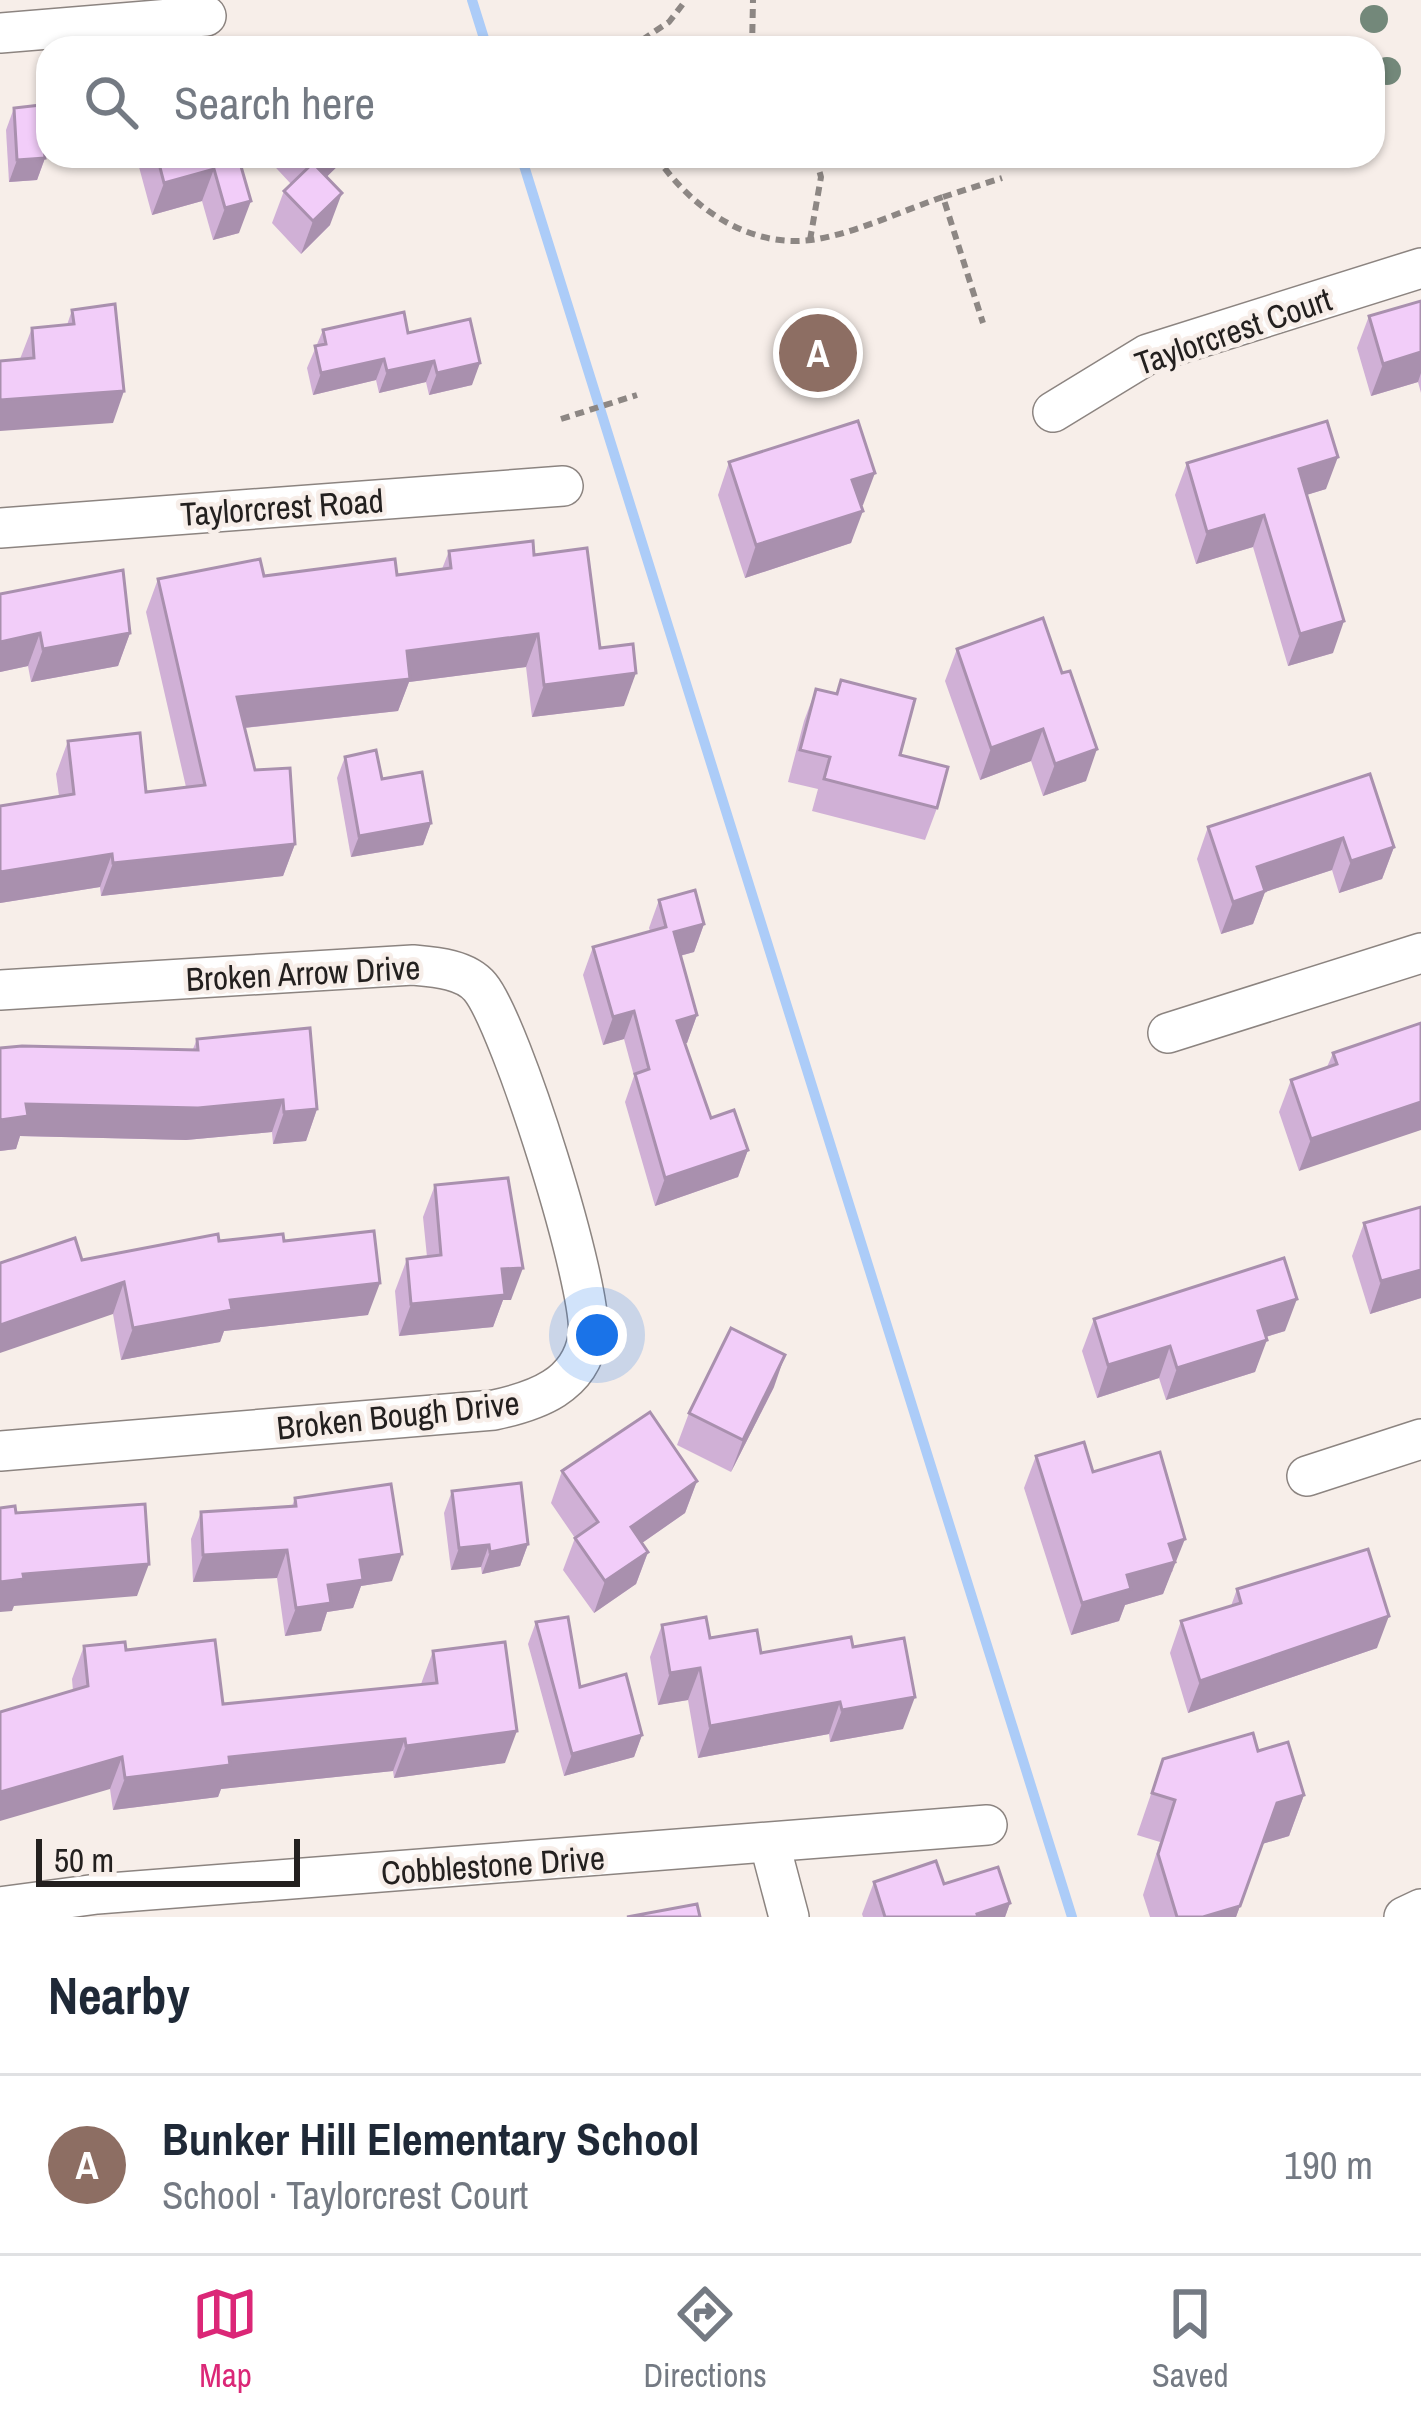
<!DOCTYPE html>
<meta charset="utf-8">
<style>
:root{--surface:#fff;--page:#f2f2f3;--text:#1f2937;--muted:#747a83;--line:#e0e1e3;--accent:#db2777}
body{margin:0;font-family:"Archivo Narrow",sans-serif;background:var(--page);color:var(--text)}
.scale{position:absolute;left:36px;bottom:30px;width:264px;box-sizing:border-box;padding-left:12px;border:6px solid #23201f;border-top:0;font-size:33px;line-height:42px;white-space:nowrap;color:#23201f;-webkit-text-stroke:9px #f7eee9;paint-order:stroke}
.you{position:absolute;left:597px;top:1335px;width:42px;height:42px;margin:-30px;border:9px solid #fff;border-radius:50%;background:#1a73e8;box-shadow:0 0 0 18px #1a73e833}
.badge{display:grid;place-items:center;width:78px;height:78px;border-radius:50%;background:var(--accent);color:#fff;font-size:39px;font-weight:700}
.pin{position:absolute;translate:-50% -50%;border:6px solid #fff;box-shadow:0 3px 12px #0006}
.list{margin:0;padding:0;list-style:none}
h2{display:flex;justify-content:space-between;align-items:center;height:156px;margin:0;padding:0 48px;font-size:51px}
h2 small{font-size:39px;font-weight:400;color:var(--muted)}
.list li{display:grid;grid-template-columns:78px 1fr auto;gap:36px;align-items:center;box-sizing:border-box;height:180px;padding:0 48px;border-top:3px solid var(--line)}
.list b{display:block;font-size:45px;white-space:nowrap}
.list p{margin:0;font-size:39px;white-space:nowrap;color:var(--muted)}
.list em{font-size:39px;font-style:normal;color:var(--muted)}
.icon{flex:none;width:66px;height:66px;fill:none;stroke:currentColor;stroke-width:2;stroke-linecap:round;stroke-linejoin:round}
.map{position:relative;flex:none;width:1421px;height:1917px;overflow:hidden}
.search{position:absolute;background:var(--surface);box-shadow:0 3px 9px #0004;left:36px;right:36px;top:36px;height:132px;display:flex;align-items:center;gap:30px;box-sizing:border-box;padding:0 42px;border-radius:36px;color:var(--muted);font-size:45px}
.sheet{height:336px;background:var(--surface)}
nav{display:flex;justify-content:space-around;align-items:center;box-sizing:border-box;height:168px;border-top:3px solid var(--line);background:var(--surface);font-size:33px;color:var(--muted)}
nav a{display:grid;justify-items:center;gap:6px}
nav .on{color:var(--accent)}
.map>svg:first-child{display:block}
</style>
<div class="map">
<svg width="1421" height="1917" viewBox="0 0 1421 1917">
<rect width="100%" height="100%" fill="#f7eee9"/>
<g fill="none" stroke-linecap="round" stroke-linejoin="round">
<g stroke="#acccf8" stroke-width="10">
<polyline points="472,0 487,48"/>
<polyline points="521,156 1072,1917"/>
</g>
<defs>
<g id="minor">
<polyline points="0,33 206,16"/>
<polyline points="1053,412 1148,354 1421,268"/>
<polyline points="0,528 563,486"/>
<path d="M0,990l413,-25c22,2 52,4 67,22 31,37 115,303 108,350 -8,49 -52,64 -94,73l-494,41"/>
<polyline points="1168,1033 1421,953"/>
<polyline points="1307,1476 1421,1439"/>
<polyline points="770,1845 789,1917"/>
<polyline points="0,1907 97,1894 987,1825"/>
<polyline points="1404,1917 1421,1909"/>
</g>
</defs>
<use href="#minor" stroke="#8c8480" stroke-width="42"/>
<g stroke="#8d8784" stroke-width="6" stroke-dasharray="9 6" stroke-linecap="butt">
<polyline points="630,48 669,22 686,0"/>
<polyline points="752,48 753,0"/>
<path d="M656,156c33,50 91,92 155,84 43,-6 90,-29 132,-43l40,126"/>
<polyline points="943,197 1002,178"/>
<polyline points="810,240 821,177 815,156"/>
<polyline points="561,419 637,395"/>
</g>
<use href="#minor" stroke="#fff" stroke-width="39"/>
</g>
<g fill="#73887a">
<circle cx="1374" cy="19" r="14"/>
<circle cx="1387" cy="71" r="14"/>
</g>
<g fill="#d0b0d6">
<polygon points="14,108 45,158 37,180 9,182 6,130"/>
<polygon points="136,156 238,156 239,233 213,240 202,201 152,215"/>
<polygon points="265,156 348,156 326,177 330,225 301,254 272,223 284,191 291,184"/>
<polygon points="1421,301 1421,393 1418,382 1371,396 1357,348 1369,316"/>
<polygon points="72,310 113,423 20,359 32,328 67,325"/>
<polygon points="323,330 408,333 472,385 429,395 426,382 379,393 376,380 313,395 307,368"/>
<polygon points="729,462 863,505 861,506 851,543 745,578 718,495"/>
<polygon points="1187,463 1326,489 1306,495 1333,653 1288,666 1253,547 1196,564 1175,495"/>
<polygon points="449,551 534,555 600,648 624,706 532,717 526,667 409,682 398,711 245,728 255,770 295,844 283,876 101,896 100,887 0,903 0,806 59,796 56,774 68,741 146,792 186,787 146,612 158,579 397,575 442,569"/>
<polygon points="0,594 130,633 118,666 31,682 28,666 0,672"/>
<polygon points="1043,618 1086,781 1043,796 1031,761 980,780 945,681 957,649"/>
<polygon points="841,680 900,755 937,808 925,840 812,811 818,789 788,782 804,721 816,689 836,694"/>
<polygon points="345,757 382,779 431,823 423,845 351,857 337,778"/>
<polygon points="1370,774 1394,847 1382,879 1339,893 1332,870 1265,892 1253,924 1221,934 1197,859 1208,827"/>
<polygon points="659,900 704,924 694,952 680,956 697,1015 687,1043 685,1043 711,1118 748,1150 738,1177 655,1206 625,1102 634,1076 624,1039 603,1045 583,975 593,947 650,931 649,928"/>
<polygon points="1421,1023 1299,1171 1279,1112 1291,1080 1327,1067 1333,1053"/>
<polygon points="197,1039 317,1109 306,1141 273,1144 272,1132 186,1140 20,1136 16,1149 0,1151 0,1048 193,1049"/>
<polygon points="435,1185 511,1300 503,1300 493,1327 399,1336 395,1291 407,1259 427,1257 423,1217"/>
<polygon points="1421,1207 1421,1298 1370,1314 1352,1256 1364,1223"/>
<polygon points="219,1241 284,1241 368,1315 224,1331 220,1342 121,1360 113,1314 82,1260"/>
<polygon points="1094,1319 1285,1331 1266,1337 1255,1372 1166,1400 1159,1378 1097,1398 1082,1351"/>
<polygon points="774,1387 731,1472 677,1445 689,1413"/>
<polygon points="1036,1456 1093,1472 1173,1571 1171,1572 1163,1594 1125,1605 1119,1621 1071,1635 1024,1488"/>
<polygon points="562,1471 697,1481 685,1513 642,1543 648,1552 636,1584 594,1613 563,1570 575,1538 551,1503"/>
<polygon points="452,1491 528,1544 520,1566 482,1574 481,1567 451,1570 444,1513"/>
<polygon points="295,1498 392,1581 361,1586 353,1608 327,1612 321,1631 285,1636 277,1578 193,1582 191,1539 201,1512 292,1506"/>
<polygon points="1237,1589 1377,1648 1188,1713 1170,1653 1181,1621 1231,1606"/>
<polygon points="536,1622 580,1687 642,1735 634,1757 564,1776 528,1644"/>
<polygon points="662,1625 761,1653 853,1647 903,1729 830,1742 829,1734 698,1758 688,1700 658,1705 650,1657"/>
<polygon points="84,1646 126,1650 223,1704 421,1684 433,1651 505,1763 394,1778 393,1771 221,1789 218,1797 113,1810 110,1789 73,1691 72,1679"/>
<polygon points="1258,1751 1304,1795 1289,1836 1262,1844 1236,1917 1150,1917 1143,1895 1160,1842 1137,1835 1163,1759"/>
<polygon points="874,1882 944,1884 1010,1903 1005,1917 863,1917 862,1914"/>
</g>
<g fill="#a990ae">
<polygon points="327,156 348,156 305,198 317,166"/>
<polygon points="45,158 37,180 9,182 17,160"/>
<polygon points="214,169 202,201 152,215 164,183"/>
<polygon points="342,193 330,225 301,254 313,221"/>
<polygon points="251,201 239,233 213,240 225,208"/>
<polygon points="1421,352 1421,373 1418,382 1371,396 1383,364"/>
<polygon points="384,359 376,380 313,395 321,373"/>
<polygon points="434,361 426,382 379,393 387,371"/>
<polygon points="480,363 472,385 429,395 437,373"/>
<polygon points="124,391 113,423 0,431 0,400"/>
<polygon points="1338,457 1326,489 1287,501 1299,469"/>
<polygon points="875,473 863,505 841,512 852,480"/>
<polygon points="863,511 851,543 745,578 756,545"/>
<polygon points="1264,515 1253,547 1196,564 1207,532"/>
<polygon points="1344,621 1333,653 1288,666 1300,634"/>
<polygon points="40,633 28,666 0,672 0,642"/>
<polygon points="130,633 118,666 31,682 43,649"/>
<polygon points="538,634 526,667 409,682 398,711 225,730 237,697 407,651"/>
<polygon points="636,673 624,706 532,717 544,685"/>
<polygon points="1043,729 1031,761 980,780 991,748"/>
<polygon points="1097,749 1086,781 1043,796 1055,764"/>
<polygon points="431,823 423,845 351,857 359,836"/>
<polygon points="1343,838 1332,870 1265,892 1253,924 1221,934 1233,902 1257,867"/>
<polygon points="295,844 283,876 101,896 113,863"/>
<polygon points="1394,847 1382,879 1339,893 1351,861"/>
<polygon points="112,854 100,887 0,903 0,872"/>
<polygon points="704,924 694,952 664,960 674,932"/>
<polygon points="634,1011 624,1039 603,1045 613,1017"/>
<polygon points="697,1015 687,1043 666,1048 677,1021"/>
<polygon points="283,1100 272,1132 186,1140 20,1136 16,1149 0,1151 0,1120 26,1104"/>
<polygon points="1421,1102 1421,1130 1299,1171 1311,1139"/>
<polygon points="317,1109 306,1141 273,1144 284,1112"/>
<polygon points="748,1150 738,1177 655,1206 665,1178"/>
<polygon points="523,1268 511,1300 503,1300 493,1327 399,1336 411,1304 502,1269"/>
<polygon points="1421,1270 1421,1298 1370,1314 1381,1281"/>
<polygon points="124,1282 113,1314 0,1353 0,1325"/>
<polygon points="380,1283 368,1315 224,1331 220,1342 121,1360 133,1328 230,1300"/>
<polygon points="1297,1299 1285,1331 1246,1343 1258,1311"/>
<polygon points="1267,1340 1255,1372 1166,1400 1177,1368"/>
<polygon points="1170,1346 1159,1378 1097,1398 1108,1365"/>
<polygon points="785,1355 774,1387 731,1472 743,1440"/>
<polygon points="697,1481 685,1513 619,1559 631,1527"/>
<polygon points="1185,1539 1163,1594 1125,1605 1119,1621 1071,1635 1082,1603 1127,1575 1169,1544"/>
<polygon points="528,1544 520,1566 482,1574 490,1552"/>
<polygon points="489,1545 481,1567 451,1570 459,1548"/>
<polygon points="287,1550 277,1578 193,1582 203,1555"/>
<polygon points="648,1552 636,1584 594,1613 605,1581"/>
<polygon points="402,1554 392,1581 361,1586 353,1608 327,1612 321,1631 285,1636 296,1608 360,1560"/>
<polygon points="149,1564 137,1596 14,1606 12,1611 0,1612 0,1582 23,1574"/>
<polygon points="1389,1616 1377,1648 1188,1713 1200,1681"/>
<polygon points="700,1668 688,1700 658,1705 670,1673"/>
<polygon points="915,1697 903,1729 830,1742 842,1710"/>
<polygon points="840,1702 829,1734 698,1758 710,1726"/>
<polygon points="517,1731 505,1763 394,1778 406,1746"/>
<polygon points="642,1735 634,1757 564,1776 572,1754"/>
<polygon points="405,1739 393,1771 221,1789 218,1797 113,1810 125,1778 229,1757"/>
<polygon points="122,1757 110,1789 0,1821 0,1792"/>
<polygon points="1304,1795 1289,1836 1262,1844 1277,1803"/>
<polygon points="1010,1903 1005,1917 976,1917 977,1914"/>
<polygon points="1240,1906 1236,1917 1203,1917"/>
</g>
<g fill="#f2cdf9" stroke="#a990ae" stroke-width="3">
<polygon points="41,105 45,158 17,160 14,108"/>
<polygon points="157,156 238,156 251,201 225,208 214,169 164,183"/>
<polygon points="307,156 327,156 317,166"/>
<polygon points="313,163 342,193 313,221 284,191"/>
<polygon points="1421,301 1421,352 1383,364 1369,316"/>
<polygon points="115,304 124,391 0,400 0,361 34,358 32,328 74,324 72,310"/>
<polygon points="404,312 408,333 470,319 480,363 437,373 434,361 387,371 384,359 321,373 315,346 326,344 323,330"/>
<polygon points="858,421 875,473 852,480 863,511 756,545 729,462"/>
<polygon points="1327,421 1338,457 1299,469 1344,621 1300,634 1264,515 1207,532 1187,463"/>
<polygon points="533,541 534,555 587,548 600,648 633,644 636,673 544,685 538,634 407,651 410,679 237,697 255,770 290,768 295,844 113,863 112,854 0,872 0,806 74,794 68,741 140,733 146,792 205,785 158,579 260,559 264,576 395,559 397,575 451,568 449,551"/>
<polygon points="123,570 130,633 43,649 40,633 0,642 0,594"/>
<polygon points="1043,618 1062,673 1070,671 1097,749 1055,764 1043,729 991,748 957,649"/>
<polygon points="841,680 915,699 900,755 948,767 937,808 824,779 830,757 800,750 816,689 837,694"/>
<polygon points="376,750 382,779 422,772 431,823 359,836 345,757"/>
<polygon points="1370,774 1394,847 1351,861 1343,838 1257,867 1265,891 1233,902 1208,827"/>
<polygon points="695,890 704,924 674,932 697,1015 677,1021 711,1118 734,1110 748,1150 665,1178 635,1074 649,1069 634,1011 613,1017 593,947 666,927 659,900"/>
<polygon points="1421,1023 1421,1102 1311,1139 1291,1080 1337,1064 1333,1053"/>
<polygon points="310,1028 317,1109 284,1112 283,1100 198,1108 26,1104 28,1116 0,1120 0,1048 22,1046 198,1050 197,1039"/>
<polygon points="508,1178 523,1268 502,1269 505,1295 411,1304 407,1259 441,1255 435,1185"/>
<polygon points="1421,1207 1421,1270 1381,1281 1364,1223"/>
<polygon points="374,1231 380,1283 230,1300 232,1310 133,1328 124,1282 0,1325 0,1263 75,1238 82,1260 218,1234 219,1241 283,1234 284,1241"/>
<polygon points="1284,1258 1297,1299 1258,1311 1267,1340 1177,1368 1170,1346 1108,1365 1094,1319"/>
<polygon points="731,1328 785,1355 743,1440 689,1413"/>
<polygon points="650,1412 697,1481 631,1527 648,1552 605,1581 575,1538 598,1522 562,1471"/>
<polygon points="1084,1442 1093,1472 1160,1452 1185,1539 1169,1544 1175,1562 1127,1575 1131,1589 1082,1603 1036,1456"/>
<polygon points="521,1483 528,1544 490,1552 489,1545 459,1548 452,1491"/>
<polygon points="391,1484 402,1554 360,1560 363,1580 328,1585 331,1603 296,1608 287,1550 203,1555 201,1512 296,1506 295,1498"/>
<polygon points="145,1504 149,1564 23,1574 24,1579 0,1582 0,1508 15,1506 16,1513"/>
<polygon points="1368,1549 1389,1616 1200,1681 1181,1621 1241,1603 1237,1589"/>
<polygon points="568,1617 580,1687 626,1674 642,1735 572,1754 536,1622"/>
<polygon points="706,1617 710,1638 757,1630 761,1653 851,1637 853,1647 904,1638 915,1697 842,1710 840,1702 710,1726 700,1668 670,1673 662,1625"/>
<polygon points="215,1640 223,1704 437,1683 433,1651 505,1642 517,1731 406,1746 405,1739 229,1757 230,1765 125,1778 122,1757 0,1792 0,1712 88,1686 84,1646 125,1642 126,1650"/>
<polygon points="1253,1733 1258,1751 1288,1742 1304,1795 1277,1803 1240,1906 1203,1917 1177,1917 1158,1854 1175,1800 1152,1793 1163,1759"/>
<polygon points="936,1861 944,1884 998,1867 1010,1903 977,1914 978,1917 885,1917 874,1882"/>
<polygon points="697,1904 700,1917 627,1917"/>
</g>
<g text-anchor="middle" stroke-width="9" stroke-linejoin="round" paint-order="stroke">
<g font-size="33" fill="#23201f" stroke="#f7eee9">
<text transform="translate(1233 331) rotate(-19)" y="12">Taylorcrest Court</text>
<text transform="translate(282 507) rotate(-4)" y="12">Taylorcrest Road</text>
<text transform="translate(303 973) rotate(-3)" y="12">Broken Arrow Drive</text>
<text transform="translate(398 1415) rotate(-6)" y="12">Broken Bough Drive</text>
<text transform="translate(493 1865) rotate(-4)" y="12">Cobblestone Drive</text>
</g>
</g>
</svg>
<div class="scale">50 m</div>
<div class="you"></div>
<div class="pin badge" style="left:818px;top:353px;background:#8d6e63">A</div>
<div class="search"><svg class="icon" aria-label="search" viewBox="0 0 24 24"><circle cx="10" cy="10" r="6"/><path d="M15 15l6 6"/></svg>Search here</div>
</div>
<section class="sheet">
<h2>Nearby<small></small></h2>
<ul class="list">
<li><span class="badge" style="background:#8d6e63">A</span><div><b>Bunker Hill Elementary School</b><p>School · Taylorcrest Court</p></div><em>190 m</em></li>
</ul>
</section>
<nav>
<a class="on"><svg class="icon" aria-label="map" viewBox="0 0 24 24"><path d="M3 6l6-2 6 2 6-2v14l-6 2-6-2-6 2zM9 4v14M15 6v14"/></svg>Map</a>
<a><svg class="icon" aria-label="directions" viewBox="0 0 24 24"><path d="M12 3l9 9-9 9-9-9zM9 14v-3h6M13 9l2 2-2 2"/></svg>Directions</a>
<a><svg class="icon" aria-label="saved" viewBox="0 0 24 24"><path d="M7 4h10v16l-5-4-5 4z"/></svg>Saved</a>
</nav>
